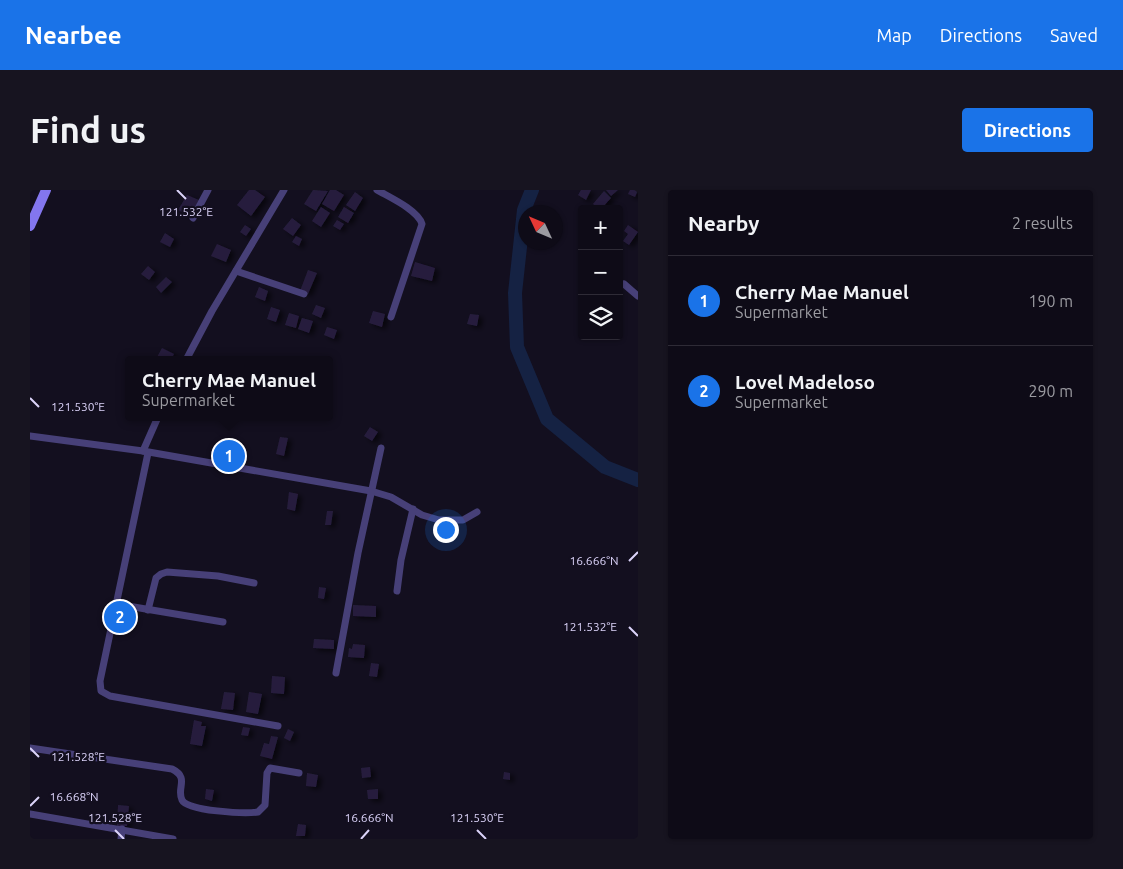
<!DOCTYPE html>
<meta charset="utf-8">
<style>
:root{--surface:#0e0b17;--page:#171420;--text:#f1f3f6;--muted:#9b9ba1;--line:#2e2b36;--accent:#1a73e8}
body{margin:0;font-family:Ubuntu,sans-serif;background:var(--page);color:var(--text)}
.controls{position:absolute;right:15px;top:15px;display:grid;overflow:hidden;border-radius:5px;box-shadow:0 1px 4px #0004}
.controls button{width:45px;height:45px;display:grid;place-items:center;padding:0;border:0;border-bottom:1px solid var(--line);background:var(--surface);color:var(--text);font:25px sans-serif}
.compass{position:absolute;left:488px;top:15px;width:45px;height:45px;border-radius:50%;background:var(--surface);box-shadow:0 1px 4px #0004;rotate:314deg}
.you{position:absolute;left:415px;top:339px;width:18px;height:18px;margin:-12px;border:4px solid #fff;border-radius:50%;background:#1a73e8;box-shadow:0 0 0 8px #1a73e833}
.badge{display:grid;place-items:center;width:32px;height:32px;border-radius:50%;background:var(--accent);color:#fff;font-size:16px;font-weight:700}
.pin{position:absolute;translate:-50% -50%;border:2px solid #fff;box-shadow:0 1px 5px #0006}
.popup{position:absolute;left:95px;top:166px;width:208px;height:65px;box-sizing:border-box;display:grid;place-content:center;border-radius:5px;background:var(--surface);filter:drop-shadow(0 1px 4px #0005);font-size:16px;white-space:nowrap;color:var(--muted)}
.popup b{font-size:19px;color:var(--text)}
.popup::after{content:'';position:absolute;left:50%;top:100%;margin-left:-10px;border:10px solid transparent;border-top-color:var(--surface)}
.list{margin:0;padding:0;list-style:none}
h2{display:flex;justify-content:space-between;align-items:center;height:65px;margin:0;padding:0 20px;font-size:21px}
h2 small{font-size:16px;font-weight:400;color:var(--muted)}
.list li{display:grid;grid-template-columns:32px 1fr auto;gap:15px;align-items:center;box-sizing:border-box;height:90px;padding:0 20px;border-top:1px solid var(--line)}
.list b{display:block;font-size:19px;white-space:nowrap}
.list p{margin:0;font-size:16px;white-space:nowrap;color:var(--muted)}
.list em{font-size:16px;font-style:normal;color:var(--muted)}
.icon{flex:none;width:28px;height:28px;fill:none;stroke:currentColor;stroke-width:2;stroke-linecap:round;stroke-linejoin:round}
.map{position:relative;flex:none;width:608px;height:649px;overflow:hidden;border-radius:5px}
header{display:flex;align-items:center;gap:30px;box-sizing:border-box;height:70px;padding:0 25px;background:var(--accent);color:#fff}
header strong{font-size:24px}
nav{display:flex;gap:28px;margin-inline-start:auto;font-size:18px}
.intro{display:flex;align-items:center;justify-content:space-between;box-sizing:border-box;height:120px;padding:0 30px}
h1{margin:0;font-size:35px}
.button{padding:12px 22px;border-radius:5px;background:var(--accent);color:#fff;font-size:18px;font-weight:700}
main{display:flex;gap:30px;padding:0 30px}
aside{flex:1;background:var(--surface);border-radius:5px;box-shadow:0 1px 4px #0004}
.map>svg:first-child{display:block}
</style>
<header>
<strong>Nearbee</strong>
<nav><a>Map</a><a>Directions</a><a>Saved</a></nav>
</header>
<div class="intro"><h1>Find us</h1><a class="button">Directions</a></div>
<main>
<div class="map">
<svg width="608" height="649" viewBox="0 0 608 649">
<defs>
<filter id="shadow"><feDropShadow dx="4" dy="2.5" stdDeviation="2.5" flood-color="#0009"/></filter>
</defs>
<rect width="100%" height="100%" fill="#130f1f"/>
<g fill="none" stroke-linecap="round" stroke-linejoin="round">
<polyline stroke="#152243" stroke-width="14" points="502,0 494,20 485,103 487,157 517,229 575,277 608,290"/>
</g>
<g fill="#271e3d" filter="url(#shadow)">
<polygon points="219,0 225,0 235,7 221,26 207,15"/>
<polygon points="283,0 298,1 286,21 274,14"/>
<polygon points="300,0 306,0 314,5 304,21 292,14"/>
<polygon points="551,0 561,0 556,10 548,5"/>
<polygon points="576,0 588,0 581,6"/>
<polygon points="600,0 608,0 605,7 598,4"/>
<polygon points="574,1 581,8 571,19 569,19 563,14"/>
<polygon points="325,2 333,8 325,21 316,15"/>
<polygon points="157,5 169,10 160,26 148,20"/>
<polygon points="291,17 300,23 291,37 282,31"/>
<polygon points="314,17 324,23 318,33 308,27"/>
<polygon points="262,28 271,35 263,46 253,39"/>
<polygon points="307,30 314,34 310,40 303,36"/>
<polygon points="215,35 221,39 216,46 210,42"/>
<polygon points="598,35 608,42 599,55 593,51 598,44 594,41"/>
<polygon points="135,43 144,49 140,57 130,52"/>
<polygon points="266,46 272,49 269,56 262,52"/>
<polygon points="187,54 201,60 196,72 181,66"/>
<polygon points="385,72 405,78 402,91 381,86"/>
<polygon points="118,76 125,82 119,90 111,84"/>
<polygon points="278,80 287,83 278,104 270,101"/>
<polygon points="136,87 142,92 131,103 126,97"/>
<polygon points="229,97 238,101 235,111 225,107"/>
<polygon points="286,115 295,118 291,128 282,124"/>
<polygon points="241,117 250,120 246,132 237,129"/>
<polygon points="343,121 355,124 352,137 339,133"/>
<polygon points="259,123 269,126 266,138 255,135"/>
<polygon points="440,124 449,125 447,136 437,134"/>
<polygon points="272,128 283,131 279,143 268,139"/>
<polygon points="297,137 307,140 304,149 294,145"/>
<polygon points="132,158 144,164 141,170 126,169"/>
<polygon points="340,237 348,242 342,251 334,246"/>
<polygon points="250,247 258,248 254,266 246,264"/>
<polygon points="259,302 268,304 265,321 257,319"/>
<polygon points="297,321 303,321 301,335 295,335"/>
<polygon points="289,397 296,398 294,409 288,408"/>
<polygon points="323,415 346,416 346,427 323,426"/>
<polygon points="284,449 304,450 304,459 283,458"/>
<polygon points="323,454 335,455 334,468 318,467 319,458 322,459"/>
<polygon points="341,473 349,474 347,487 339,486"/>
<polygon points="242,486 255,487 254,504 241,503"/>
<polygon points="194,502 205,503 203,520 191,519"/>
<polygon points="219,502 232,504 228,524 216,522"/>
<polygon points="164,530 172,532 171,536 176,536 172,556 160,554"/>
<polygon points="213,537 220,538 218,546 211,545"/>
<polygon points="258,539 264,542 260,551 254,548"/>
<polygon points="241,546 248,547 242,569 230,566 234,553 239,554"/>
<polygon points="340,577 341,587 332,588 331,578"/>
<polygon points="474,582 480,583 480,590 473,589"/>
<polygon points="277,583 288,585 286,597 276,596"/>
<polygon points="176,599 184,600 182,611 175,609"/>
<polygon points="348,599 348,609 338,609 337,600"/>
<polygon points="88,615 99,616 97,636 87,636"/>
<polygon points="268,634 276,635 275,646 266,646"/>
</g>
<g fill="none" stroke-linecap="round" stroke-linejoin="round">
<g stroke="#474078" stroke-width="7">
<path d="M347,0c12,7 41,20 45,34l-31,93"/>
<polyline points="163,28 178,0"/>
<polyline points="206,81 274,104"/>
<polyline points="594,94 608,106"/>
<polyline points="156,170 182,121 254,0"/>
<polyline points="0,246 113,261 341,301 361,307 392,325 409,330 433,330 447,322"/>
<polyline points="113,261 128,227"/>
<polyline points="118,263 70,491 71,501 80,506 248,536"/>
<polyline points="367,401 371,370 383,319"/>
<polyline points="86,414 193,432"/>
<polyline points="118,420 126,388 131,384 137,382 188,386 224,393"/>
<polyline points="306,483 328,363 351,258"/>
<path d="M0,558l142,21c18,9 4,19 10,31 5,11 63,14 76,12l7,-7 2,-32 3,-5 29,5"/>
<polyline points="0,624 143,649"/>
<polyline points="91,649 92,639"/>
</g>
<polyline stroke="#8376ee" stroke-width="10" points="0,36 16,0"/>
</g>
<path fill="none" stroke="#dbd3f9" stroke-width="2" d="M147,0l9,9M0,208l9,9M599,371l9,-9M599,437l9,9M0,558l9,9M0,616l9,-9M85,640l9,9M447,640l9,9M331,649l8,-9"/>
<g font-size="12" text-anchor="middle" fill="#dbd3f9" stroke="#130f1f" stroke-width="4.5" stroke-linejoin="round" paint-order="stroke">
<text x="156" y="26">121.532°E</text>
<text x="48" y="221">121.530°E</text>
<text x="564" y="375">16.666°N</text>
<text x="560" y="441">121.532°E</text>
<text x="48" y="571">121.528°E</text>
<text x="44" y="611">16.668°N</text>
<text x="339" y="632">16.666°N</text>
<text x="85" y="632">121.528°E</text>
<text x="447" y="632">121.530°E</text>
</g>
</svg>
<div class="controls">
<button>+</button>
<button>−</button>
<button><svg class="icon" aria-label="layers" viewBox="0 0 24 24"><path d="M12 4l9 5-9 5-9-5zM3 14l9 5 9-5"/></svg></button>
</div>
<svg class="compass" viewBox="-18 -18 36 36"><path d="M0-13l5 13h-10z" fill="#e53935"/><path d="M0 13l5-13h-10z" fill="#9b9ba1"/></svg>
<div class="you"></div>
<div class="pin badge" style="left:199px;top:266px">1</div>
<div class="popup"><b>Cherry Mae Manuel</b>Supermarket</div>
<div class="pin badge" style="left:90px;top:427px">2</div>
</div>
<aside>
<h2>Nearby<small>2 results</small></h2>
<ul class="list">
<li><span class="badge">1</span><div><b>Cherry Mae Manuel</b><p>Supermarket</p></div><em>190 m</em></li>
<li><span class="badge">2</span><div><b>Lovel Madeloso</b><p>Supermarket</p></div><em>290 m</em></li>
</ul>
</aside>
</main>
